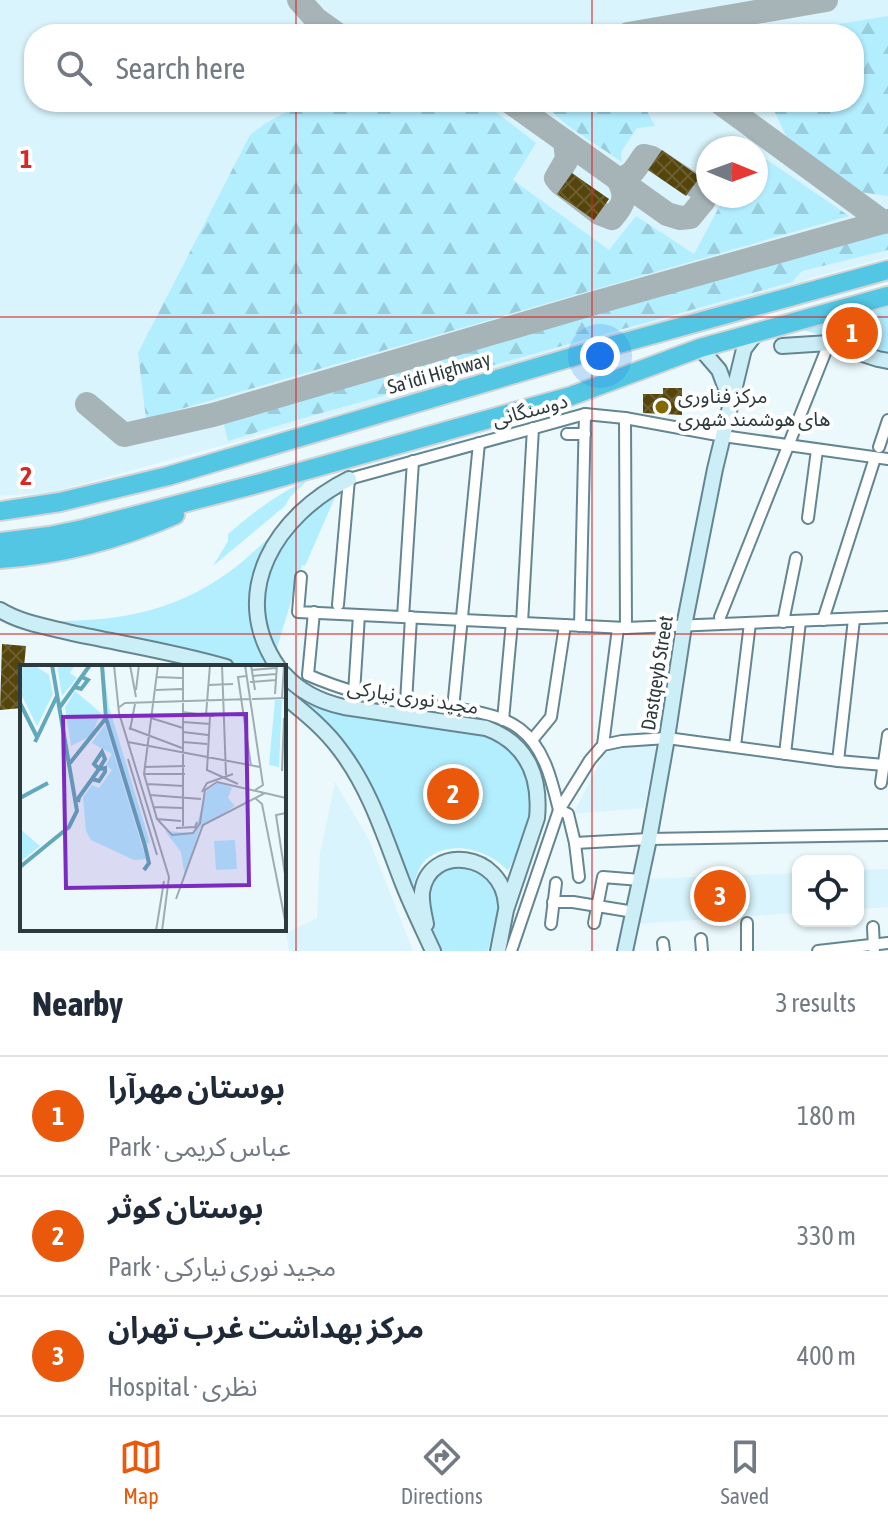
<!DOCTYPE html>
<meta charset="utf-8">
<style>
:root{--surface:#fff;--page:#f6f6f7;--text:#1f2937;--muted:#747a83;--line:#e0e1e3;--accent:#ea580c}
body{margin:0;font-family:"Asap Condensed","Noto Sans Arabic",sans-serif;background:var(--page);color:var(--text)}
.controls{position:absolute;right:24px;bottom:24px;display:grid;overflow:hidden;border-radius:16px;box-shadow:0 2px 6px #0004}
.controls button{width:72px;height:72px;display:grid;place-items:center;padding:0;border:0;border-bottom:2px solid var(--line);background:var(--surface);color:var(--text);font:40px sans-serif}
.compass{position:absolute;left:696px;top:136px;width:72px;height:72px;border-radius:50%;background:var(--surface);box-shadow:0 2px 6px #0004;rotate:91deg}
.you{position:absolute;left:600px;top:356px;width:28px;height:28px;margin:-20px;border:6px solid #fff;border-radius:50%;background:#1a73e8;box-shadow:0 0 0 12px #1a73e833}
.badge{display:grid;place-items:center;width:52px;height:52px;border-radius:50%;background:var(--accent);color:#fff;font-size:26px;font-weight:700}
.pin{position:absolute;translate:-50% -50%;border:4px solid #fff;box-shadow:0 2px 8px #0006}
.list{margin:0;padding:0;list-style:none}
h2{display:flex;justify-content:space-between;align-items:center;height:104px;margin:0;padding:0 32px;font-size:34px}
h2 small{font-size:26px;font-weight:400;color:var(--muted)}
.list li{display:grid;grid-template-columns:52px 1fr auto;gap:24px;align-items:center;box-sizing:border-box;height:120px;padding:0 32px;border-top:2px solid var(--line)}
.list b{display:block;font-size:30px;white-space:nowrap}
.list p{margin:0;font-size:26px;white-space:nowrap;color:var(--muted)}
.list em{font-size:26px;font-style:normal;color:var(--muted)}
.icon{flex:none;width:44px;height:44px;fill:none;stroke:currentColor;stroke-width:2;stroke-linecap:round;stroke-linejoin:round}
.map{position:relative;flex:none;width:888px;height:951px;overflow:hidden}
.search{position:absolute;background:var(--surface);box-shadow:0 2px 6px #0004;left:24px;right:24px;top:24px;height:88px;display:flex;align-items:center;gap:20px;box-sizing:border-box;padding:0 28px;border-radius:32px;color:var(--muted);font-size:30px}
.sheet{height:464px;background:var(--surface)}
nav{display:flex;justify-content:space-around;align-items:center;box-sizing:border-box;height:112px;border-top:2px solid var(--line);background:var(--surface);font-size:22px;color:var(--muted)}
nav a{display:grid;justify-items:center;gap:4px}
nav .on{color:var(--accent)}
.map>svg:first-child{display:block}
</style>
<div class="map">
<svg width="888" height="951" viewBox="0 0 888 951">
<defs>
<pattern id="forest-firs" width="22" height="20" patternUnits="userSpaceOnUse" patternTransform="scale(2)"><rect width="22" height="20" fill="#b3eeff"/><path d="M5 1l3.5 6h-7zM16 11l3.5 6h-7z" fill="#9acddc"/></pattern>
<pattern id="building-cross-hatch" width="8" height="8" patternUnits="userSpaceOnUse" patternTransform="scale(2)"><rect width="8" height="8" fill="#55450b"/><path d="M0 0l8 8M0 8l8-8" fill="none" stroke="#6a5e30"/></pattern>
</defs>
<rect width="100%" height="100%" fill="#ebf9fd"/>
<g fill="#d9f4fc" fill-rule="evenodd">
<path d="M0,0h888v257l-77,21 -26,13 -732,201 -53,4zM34,34h820v68h-820zM708,148h48v48h-48z"/>
<polygon points="651,743 656,750 644,808 573,814 606,750"/>
<polygon points="335,782 370,842 413,951 289,951 286,933 317,918 320,853"/>
<polygon points="888,869 888,907 858,909 858,870"/>
<polygon points="798,873 798,913 636,924 647,879"/>
</g>
<g fill="url(#forest-firs)">
<polygon points="888,16 888,196 860,192 789,142 770,102 854,102 854,34 778,34"/>
<polygon points="323,102 483,102 536,143 513,180 609,250 636,216 694,254 725,196 756,196 756,152 849,216 146,419 138,353 250,135 266,123 296,107"/>
<polygon points="541,102 642,102 655,126 637,128 621,152 622,162 568,126"/>
<path d="M888,231v19l-86,21 -10,11 -485,135 -79,24 -6,-25c213,-61 427,-118 640,-180z"/>
</g>
<g fill="#b3eeff">
<polygon points="888,304 888,354 876,352 867,346 865,349 851,345 850,342 794,328"/>
<path d="M309,479l-19,18 -5,9 -72,60 15,-25v-7c25,-22 51,-41 81,-55z"/>
<path d="M336,495l-31,71 -3,-1 -25,83 -5,1c-3,-14 -10,-29 -10,-43 -1,-54 33,-83 74,-111z"/>
<path d="M278,529l-21,37 14,101h-31l-22,-8 -178,-38c79,1 139,-8 202,-59 12,-10 24,-22 36,-33z"/>
<path d="M284,681l12,10 174,41c35,12 55,23 60,62 1,6 3,13 2,19 -3,20 -16,40 -24,58 -18,-21 -59,-33 -82,-11 -8,7 -10,19 -14,28l-36,-89 -92,-109z"/>
<path d="M454,868c22,1 45,13 44,38 -1,15 -7,31 -10,45h-47c-7,-16 -20,-54 -9,-70 5,-7 14,-10 22,-13z"/>
</g>
<g fill="none" stroke-linecap="round" stroke-linejoin="round">
<g stroke="#a6b4b8" stroke-width="24">
<polyline points="299,0 316,19 337,34"/>
<polyline points="628,34 826,0"/>
<path d="M510,102l157,112 13,4 10,-1 14,-17 -4,-11 -48,-31 -8,-2c-8,11 -11,21 -26,23"/>
<polyline points="719,102 883,222 888,221"/>
<path d="M565,141l2,18 -11,19 4,5 39,30 13,5c13,-15 15,-21 6,-39"/>
<polyline points="87,404 124,435 213,415 598,302 883,222"/>
</g>
</g>
<g fill="url(#building-cross-hatch)">
<polygon points="662,150 700,177 686,196 648,170"/>
<polygon points="572,173 609,199 594,220 557,194"/>
<polygon points="663,388 682,388 682,415 643,413 643,394 663,394"/>
<polygon points="2,644 26,646 24,667 22,667 22,708 0,710"/>
</g>
<g fill="none" stroke-linecap="round" stroke-linejoin="round">
<defs>
<g id="street">
<polyline points="625,418 626,628"/>
<polyline points="567,434 585,434"/>
<polyline points="879,447 888,420"/>
<polyline points="808,518 817,450"/>
<polyline points="301,577 298,612 626,628 888,617"/>
<polyline points="338,605 349,479 585,414 625,418 723,436 888,459"/>
<path d="M314,612l-6,63c32,14 65,23 100,28 33,5 85,5 112,26 25,19 32,53 39,81l9,4 7,29 4,34"/>
<polyline points="403,617 413,461"/>
<polyline points="720,617 829,343"/>
<polyline points="823,620 875,458"/>
<polyline points="783,622 796,558"/>
<polyline points="522,623 533,428"/>
<polyline points="580,626 585,414"/>
<polyline points="354,693 359,615"/>
<polyline points="406,703 411,617"/>
<polyline points="453,709 479,443"/>
<polyline points="503,720 512,622"/>
<polyline points="532,740 551,717 565,625"/>
<polyline points="603,745 618,628"/>
<polyline points="735,746 750,623"/>
<polyline points="785,754 800,621"/>
<polyline points="838,761 854,619"/>
<polyline points="881,783 888,735"/>
<polyline points="575,843 649,839 888,835"/>
<polyline points="553,902 573,902 634,912"/>
<polyline points="594,923 603,877 640,880"/>
<polyline points="551,924 556,883"/>
<polyline points="873,927 874,949"/>
<polyline points="701,939 702,951"/>
<polyline points="663,943 664,951"/>
<polyline points="511,951 559,810 590,760 603,745 622,741 667,738 838,761 884,765"/>
<polyline points="747,951 747,923"/>
<polyline points="818,951 888,943"/>
</g>
<g id="secondary">
<polyline points="782,346 829,343 878,359 888,361"/>
<polyline points="700,348 719,370 731,402"/>
<path d="M0,610c21,13 48,17 72,23 51,11 103,19 154,34"/>
<path d="M278,667c-52,-75 0,-153 71,-188"/>
<path d="M284,674c16,18 37,28 60,33l142,21c41,15 55,48 51,90l-31,92 -8,41"/>
<path d="M284,696c21,17 41,33 57,55 30,40 44,87 62,133 9,23 20,45 30,67"/>
<path d="M426,924c-2,-10 -5,-21 -4,-32 7,-49 81,-40 84,13"/>
<polyline points="625,951 649,839 667,738 684,626 715,469 744,349 757,332"/>
</g>
<g id="highway">
<polyline points="0,511 60,502 168,476 589,352 888,270"/>
<polyline points="0,542 49,536 83,529 253,485 571,396 700,348 888,296"/>
<path d="M0,559c61,-4 118,-19 175,-44"/>
</g>
</defs>
<use href="#street" stroke="#658690" stroke-width="14"/>
<use href="#secondary" stroke="#658690" stroke-width="18"/>
<use href="#highway" stroke="#d1d4d5" stroke-width="22"/>
<use href="#street" stroke="#fff" stroke-width="10"/>
<use href="#secondary" stroke="#cbeef7" stroke-width="14"/>
<use href="#highway" stroke="#52c6e3" stroke-width="18"/>
</g>
<path fill="none" stroke="#d62828" stroke-width="2" stroke-opacity="0.55" d="M296,0v34M592,0v34M296,102v849M592,102v849M0,317h888M0,634h888"/>
<circle fill="#826902" stroke="#fff" stroke-width="3" cx="662" cy="407" r="8"/>
<g text-anchor="middle" stroke-width="8" stroke-linejoin="round" paint-order="stroke">
<g font-size="20" fill="#2c3a3e" stroke="#fff">
<text transform="translate(439 373) rotate(-16)" y="7">Sa'idi Highway</text>
<text transform="translate(530 410) rotate(-15)" y="7">دوسنگانی</text>
<text transform="translate(657 673) rotate(-81)" y="7">Dastqeyb Street</text>
<text transform="translate(413 697) rotate(9)" y="7">مجید نوری نیارکی</text>
</g>
<g font-size="20" fill="#2c3a3e" stroke="#fff" text-anchor="start">
<text x="678" y="403">مرکز فناوری<tspan x="678" dy="23">های هوشمند شهری</tspan></text>
</g>
</g>
<g transform="translate(20 665)">
<rect width="266" height="266" fill="#ebf9fd"/>
<path d="M0,164l20,17 -20,16z" fill="#b3eeff"/>
<path d="M14,0l15,10 4,19 -16,32 -17,-34v-25zM37,0h18l-5,8 7,5 -15,18zM83,0l6,42 41,136 -5,1 -36,-122zM55,26l26,22 -10,23 -20,10 -6,-39zM85,59l41,135 -12,1 -43,-20 -5,-9 -3,-34 9,-12 7,3 13,-18 -6,-5 6,-11 -20,-11z" fill="#b3eeff"/>
<path d="M255,35h7l-3,67 -10,-2zM198,118l14,4 -4,11 7,8 -35,22 -15,50 -4,-26 -16,-21 29,2 13,-43zM215,175l2,29 -21,1 -2,-29z" fill="#b3eeff"/>
<path fill="none" stroke="#62a8ba" stroke-width="4" d="M55,22l6,2 7,-9 -6,-3M0,38l17,34M40,42l30,-42M86,53l39,128 4,17 -5,7M15,77l22,-46M50,98l36,-45 -4,-53M0,133l28,-15M58,137l1,-5 13,-18 7,-10 6,-10 -3,-7 -8,12 5,5 6,-1v4l-6,9 -7,-2M0,202l49,-40 8,-16 -25,-146"/>
<path fill="none" stroke="#9fadb1" stroke-width="2" d="M94,0l5,48 50,164 -7,54M110,0l6,32M138,0l-14,109 13,45 24,2M202,0l4,110M225,0l18,120 -8,5M231,0l4,25M232,5l24,-2M226,11l-8,1 13,89M232,11l24,-2M137,12l25,1M230,17l26,-2M188,20l25,-1M116,25l3,-25M136,25l26,-1M255,29l2,-29M262,33l2,-33M232,34l34,-1M98,43l7,-5 125,-4M162,47l32,4M186,50l4,-50M190,51l-3,54 31,14M131,53l32,10M163,57l27,2M109,63l53,20M110,65l5,-26M163,67l25,3M108,77l132,25M163,77l24,2M108,94l29,96M124,102l41,-1M262,106l2,-53M124,109h41M127,119l37,2M182,127l5,-9 26,-9M130,130l51,4M235,133l7,6 24,121M133,142l30,1M266,148l-10,2 10,66M137,154l15,16 21,-2 7,-10 5,-33 12,-8 69,16M163,161v-161M156,163l19,-1 2,-5M156,234l27,-74 62,-32M136,266l8,-50"/>
<path fill="#7b2cbf" fill-opacity="0.15" stroke="#7b2cbf" stroke-width="4" d="M226,49l3,171 -183,3 -3,-171z"/>
<rect width="266" height="266" fill="none" stroke="#2c3a3e" stroke-width="4"/>
</g>
<g font-size="26" text-anchor="middle" font-weight="bold" fill="#d62828" stroke="#fff" stroke-width="8" stroke-linejoin="round" paint-order="stroke">
<text x="26" y="168">1</text>
<text x="26" y="485">2</text>
</g>
</svg>
<div class="controls">
<button><svg class="icon" aria-label="locate" viewBox="0 0 24 24"><circle cx="12" cy="12" r="6"/><path d="M12 2v4M12 18v4M2 12h4M18 12h4"/></svg></button>
</div>
<svg class="compass" viewBox="-18 -18 36 36"><path d="M0-13l5 13h-10z" fill="#e53935"/><path d="M0 13l5-13h-10z" fill="#747a83"/></svg>
<div class="you"></div>
<div class="pin badge" style="left:852px;top:333px">1</div>
<div class="pin badge" style="left:453px;top:794px">2</div>
<div class="pin badge" style="left:720px;top:896px">3</div>
<div class="search"><svg class="icon" aria-label="search" viewBox="0 0 24 24"><circle cx="10" cy="10" r="6"/><path d="M15 15l6 6"/></svg>Search here</div>
</div>
<section class="sheet">
<h2>Nearby<small>3 results</small></h2>
<ul class="list">
<li><span class="badge">1</span><div><b>بوستان مهرآرا</b><p>Park · عباس کریمی</p></div><em>180 m</em></li>
<li><span class="badge">2</span><div><b>بوستان کوثر</b><p>Park · مجید نوری نیارکی</p></div><em>330 m</em></li>
<li><span class="badge">3</span><div><b>مرکز بهداشت غرب تهران</b><p>Hospital · نظری</p></div><em>400 m</em></li>
</ul>
</section>
<nav>
<a class="on"><svg class="icon" aria-label="map" viewBox="0 0 24 24"><path d="M3 6l6-2 6 2 6-2v14l-6 2-6-2-6 2zM9 4v14M15 6v14"/></svg>Map</a>
<a><svg class="icon" aria-label="directions" viewBox="0 0 24 24"><path d="M12 3l9 9-9 9-9-9zM9 14v-3h6M13 9l2 2-2 2"/></svg>Directions</a>
<a><svg class="icon" aria-label="saved" viewBox="0 0 24 24"><path d="M7 4h10v16l-5-4-5 4z"/></svg>Saved</a>
</nav>
